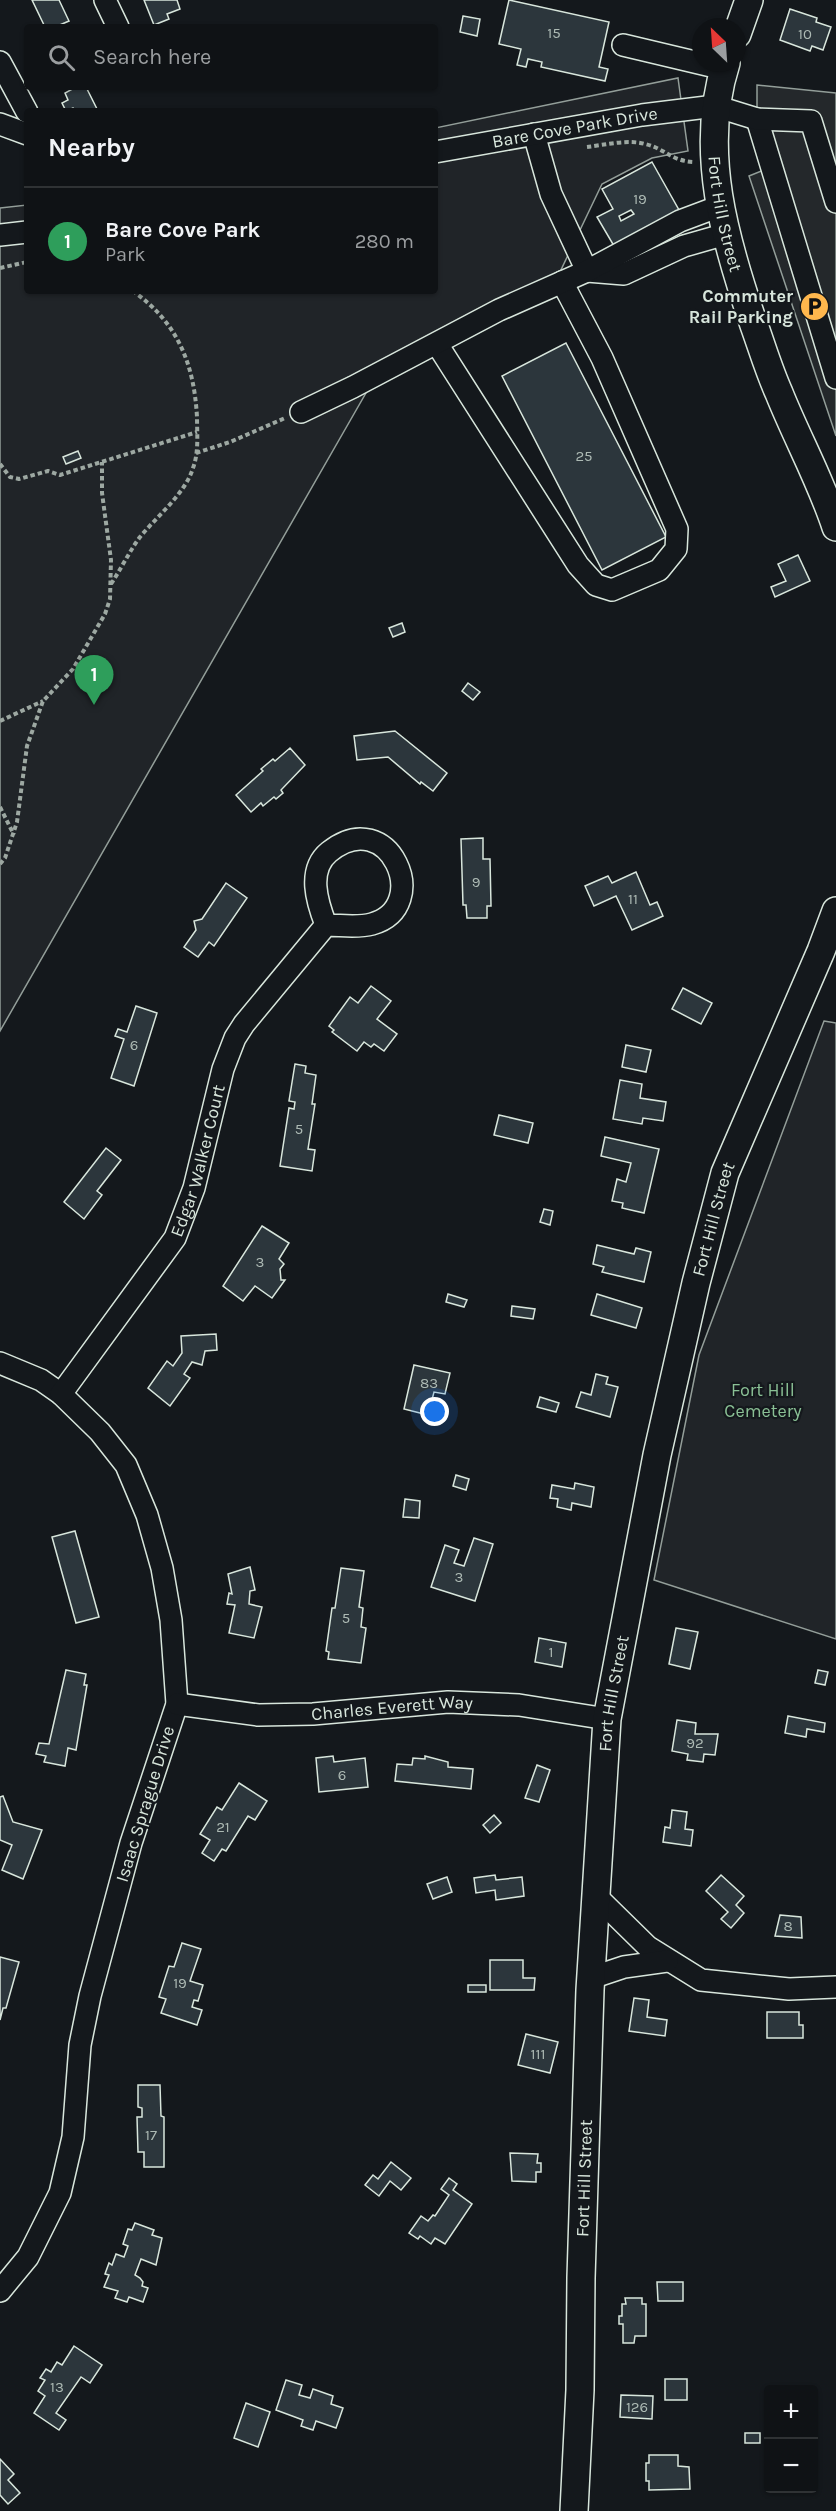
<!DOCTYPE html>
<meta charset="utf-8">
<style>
:root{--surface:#0f1215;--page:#181b1e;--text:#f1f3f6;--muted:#9b9ea0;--line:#2f3234;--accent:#7c3aed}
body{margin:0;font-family:Karla,sans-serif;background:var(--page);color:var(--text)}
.controls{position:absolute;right:18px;bottom:18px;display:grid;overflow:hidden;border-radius:6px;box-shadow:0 2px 4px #0004}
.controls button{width:54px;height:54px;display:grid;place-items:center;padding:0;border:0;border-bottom:2px solid var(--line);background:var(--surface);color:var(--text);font:30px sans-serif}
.compass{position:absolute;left:692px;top:18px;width:54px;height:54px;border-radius:50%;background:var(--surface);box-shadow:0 2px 4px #0004;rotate:335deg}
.you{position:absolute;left:435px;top:1412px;width:21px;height:21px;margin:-15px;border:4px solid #fff;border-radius:50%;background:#1a73e8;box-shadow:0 0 0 9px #1a73e833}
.badge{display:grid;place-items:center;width:39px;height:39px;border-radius:50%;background:var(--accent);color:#fff;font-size:20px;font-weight:700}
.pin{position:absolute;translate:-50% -50px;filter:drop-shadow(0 2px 3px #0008)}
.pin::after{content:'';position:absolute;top:32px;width:21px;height:18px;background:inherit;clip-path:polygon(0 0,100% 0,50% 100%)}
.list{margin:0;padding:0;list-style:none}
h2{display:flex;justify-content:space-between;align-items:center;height:78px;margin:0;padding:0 24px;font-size:26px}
h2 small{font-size:20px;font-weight:400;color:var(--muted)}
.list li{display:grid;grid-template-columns:39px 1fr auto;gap:18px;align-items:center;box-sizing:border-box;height:108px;padding:0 24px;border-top:2px solid var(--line)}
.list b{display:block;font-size:22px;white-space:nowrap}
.list p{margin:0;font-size:20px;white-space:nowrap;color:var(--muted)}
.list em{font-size:20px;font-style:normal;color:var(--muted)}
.icon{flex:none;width:33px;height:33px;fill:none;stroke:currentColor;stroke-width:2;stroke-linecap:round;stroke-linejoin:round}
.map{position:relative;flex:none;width:836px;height:2511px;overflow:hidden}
.search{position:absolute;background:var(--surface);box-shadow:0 2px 4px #0004;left:24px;top:24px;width:414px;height:66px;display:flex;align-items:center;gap:15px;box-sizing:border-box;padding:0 21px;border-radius:6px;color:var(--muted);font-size:22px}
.panel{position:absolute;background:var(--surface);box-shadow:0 2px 4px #0004;left:24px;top:108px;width:414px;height:186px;border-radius:6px}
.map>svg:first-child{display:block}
</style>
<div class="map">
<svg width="836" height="2511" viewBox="0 0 836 2511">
<rect width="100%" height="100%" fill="#14181c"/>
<g fill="#202428" stroke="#939e99" stroke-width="1.5">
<polygon points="678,78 688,151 652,158 602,184 548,297 374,379 0,1031 0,208 27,205 27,291 435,291 435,128"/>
<polygon points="824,1021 836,1023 836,1639 654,1580 699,1355"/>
</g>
<polygon fill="#24282b" stroke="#939e99" stroke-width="1.5" points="757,85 836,93 836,436 749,176 764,170 757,119"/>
<g fill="#2c363c" stroke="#d8e6dc" stroke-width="1.5" fill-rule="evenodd">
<polygon points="32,0 59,0 69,21 55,27 45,27"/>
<polygon points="144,0 177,0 180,9 167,14 169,19 154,25"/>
<polygon points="509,0 609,22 599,67 608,69 605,81 541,67 542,62 528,59 526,67 517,65 521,49 499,44"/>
<polygon points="790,9 817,18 816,22 831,27 823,50 812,46 810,51 780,40"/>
<polygon points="463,16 480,19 477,36 460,32"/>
<polygon points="76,87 86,87 98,111 74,111 73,108 66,111 62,103 68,100 65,93"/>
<path d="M652,162l27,48 -65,36 -17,-29 16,-8 -11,-20zM631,210l3,4 -13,7 -2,-5z"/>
<polygon points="566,343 666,537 602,570 502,376"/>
<polygon points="78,451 81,458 66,464 63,457"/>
<polygon points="798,555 810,581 775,597 771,587 786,581 778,564"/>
<polygon points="402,623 405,632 393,637 389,628"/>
<polygon points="468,683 480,692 473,700 462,691"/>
<polygon points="395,731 447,773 433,791 421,782 420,784 388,757 357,760 354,736"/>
<polygon points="290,748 305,765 281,790 283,793 276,799 274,797 263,806 261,803 251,812 236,795 263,771 261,769 273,759 275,761"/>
<polygon points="483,838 483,859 490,859 491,906 487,906 487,918 467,918 466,905 463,905 461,839"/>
<polygon points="636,872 650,905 657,902 663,916 632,930 616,896 594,906 585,886 608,876 612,883"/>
<polygon points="226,883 247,898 214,946 209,942 198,957 184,947 196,930 194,921 202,919"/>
<polygon points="371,986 391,1001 377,1019 397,1034 384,1051 374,1044 371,1047 364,1042 357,1051 332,1032 334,1030 329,1026 350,997 358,1003"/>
<polygon points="683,988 712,1003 701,1024 672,1009"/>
<polygon points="136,1006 157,1013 134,1086 111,1078 124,1039 115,1036 118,1029 127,1032"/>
<polygon points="626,1045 651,1050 646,1072 622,1067"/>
<polygon points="295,1064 306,1066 305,1073 316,1075 312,1104 315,1104 308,1149 315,1150 312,1171 280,1166 289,1108 294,1109 295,1102 289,1101"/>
<polygon points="620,1080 642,1084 640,1098 666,1102 663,1121 643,1118 642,1124 613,1119"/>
<polygon points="499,1115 533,1123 528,1143 494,1135"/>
<polygon points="605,1137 659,1149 644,1213 622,1208 623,1203 612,1201 617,1179 626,1182 631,1163 601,1156"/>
<polygon points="106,1148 121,1160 97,1191 102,1195 84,1219 64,1202"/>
<polygon points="544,1209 553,1211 550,1225 540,1222"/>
<polygon points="262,1226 289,1243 279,1259 284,1264 280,1269 281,1280 285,1280 272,1298 255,1286 243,1301 223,1286"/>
<polygon points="597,1245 634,1254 636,1248 651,1252 644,1282 602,1272 604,1267 593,1264"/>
<polygon points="448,1294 467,1300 464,1307 446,1302"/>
<polygon points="597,1294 642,1308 636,1328 591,1315"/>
<polygon points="512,1306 535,1309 533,1319 511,1316"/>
<polygon points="216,1334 217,1350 205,1351 202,1365 192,1362 184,1374 190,1378 170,1406 148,1388 167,1361 173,1366 182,1353 181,1336"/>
<polygon points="414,1365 450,1373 445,1394 434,1392 428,1415 404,1409"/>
<polygon points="596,1374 608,1377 606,1384 618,1387 610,1417 576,1407 581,1392 591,1395"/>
<polygon points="540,1397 559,1403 556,1412 537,1407"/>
<polygon points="456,1475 469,1479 466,1490 453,1486"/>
<polygon points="575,1483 594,1487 591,1507 572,1503 571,1510 557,1507 558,1499 550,1498 552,1485 574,1489"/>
<polygon points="405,1499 420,1501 419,1518 403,1517"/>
<polygon points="75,1531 99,1617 76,1623 52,1537"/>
<polygon points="474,1538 493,1544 475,1601 431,1587 445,1545 459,1550 454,1563 464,1566"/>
<polygon points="250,1567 255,1590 250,1591 249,1604 262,1607 254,1638 229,1633 235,1605 227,1604 229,1593 232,1594 228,1574"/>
<polygon points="341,1568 364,1571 359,1607 363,1608 361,1627 366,1628 361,1663 328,1659 329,1652 326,1651 332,1608 335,1608"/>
<polygon points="676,1628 698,1632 690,1669 669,1664"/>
<polygon points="539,1638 566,1643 562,1667 535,1662"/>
<polygon points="66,1670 86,1674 84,1685 87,1685 76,1750 68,1748 65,1766 44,1762 46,1756 36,1754 39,1743 49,1744"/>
<polygon points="818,1670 828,1672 825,1685 815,1683"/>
<polygon points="788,1716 825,1723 824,1732 807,1729 806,1737 785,1733"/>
<polygon points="677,1720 696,1723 695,1734 718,1734 715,1755 704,1754 703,1762 687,1760 688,1754 672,1751"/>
<polygon points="333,1756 334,1762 365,1758 368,1787 319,1792 316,1758"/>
<polygon points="425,1756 448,1762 448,1767 473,1769 471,1789 395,1781 397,1764 412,1765 413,1758 425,1759"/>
<polygon points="537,1765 550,1770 539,1802 525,1798"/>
<polygon points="239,1783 267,1801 255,1820 248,1816 226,1851 222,1849 214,1861 202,1853 210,1840 200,1834 217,1807 222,1810"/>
<polygon points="3,1796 13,1822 42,1830 23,1879 2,1870 12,1845 0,1840 0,1797"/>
<polygon points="672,1810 687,1812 685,1829 693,1830 691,1846 663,1842 665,1827 670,1828"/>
<polygon points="494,1815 501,1823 490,1833 483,1825"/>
<polygon points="495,1875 496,1880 522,1877 524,1896 496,1900 495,1890 476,1893 474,1878"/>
<polygon points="721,1875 744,1896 736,1905 744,1913 731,1928 721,1919 728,1912 706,1891"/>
<polygon points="447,1877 452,1892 433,1899 427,1884"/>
<polygon points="780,1915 801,1917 802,1938 775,1936"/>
<polygon points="182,1943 201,1949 190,1981 203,1985 198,2001 194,2000 192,2007 202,2010 197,2025 161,2013 166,1999 159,1997 169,1966 174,1967"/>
<polygon points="0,1957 19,1962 6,2008 3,2008 0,2020"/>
<polygon points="490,1960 523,1960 523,1978 535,1978 534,1990 490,1990"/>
<rect x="468" y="1985" width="18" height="7"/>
<polygon points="634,1998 649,2000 647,2017 667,2020 665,2036 629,2031"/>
<polygon points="767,2012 799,2012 799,2025 803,2025 803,2038 767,2038"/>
<polygon points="526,2034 558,2042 550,2073 518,2065"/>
<polygon points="138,2085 160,2085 161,2116 164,2117 164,2167 144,2167 144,2152 138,2152 137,2117 142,2117 142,2108 138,2107"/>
<polygon points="510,2153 538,2154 537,2163 541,2163 541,2172 536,2172 536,2182 512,2181"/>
<polygon points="391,2162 411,2178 401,2190 390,2181 379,2196 365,2185 373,2175 378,2179"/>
<polygon points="449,2178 457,2184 453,2190 472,2204 445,2244 435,2238 431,2244 420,2236 418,2239 409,2233 421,2216 428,2221 433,2215 435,2216 449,2195 441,2189"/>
<polygon points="135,2223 154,2230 152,2235 162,2238 156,2265 141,2259 135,2275 140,2278 143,2282 142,2286 148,2288 143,2302 129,2297 127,2302 115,2298 118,2291 104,2287 109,2275 105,2274 109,2263 112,2265 116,2254 124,2257 128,2246 123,2244 128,2229 132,2230"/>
<polygon points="657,2282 683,2282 683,2301 658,2301"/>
<polygon points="625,2298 642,2298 642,2304 646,2304 646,2336 635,2336 634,2343 623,2343 623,2324 619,2324 619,2316 622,2316 622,2304 626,2304"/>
<polygon points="74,2346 102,2365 90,2383 81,2377 56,2413 66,2420 59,2430 34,2413 45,2396 38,2391 45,2380 40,2378 46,2369 51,2372 57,2362 62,2365"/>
<rect x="665" y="2379" width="22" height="21"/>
<polygon points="286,2380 302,2385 299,2395 310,2398 313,2389 333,2396 331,2404 343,2408 336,2428 316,2421 313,2430 301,2426 303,2420 276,2410"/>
<polygon points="621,2395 653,2396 652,2419 620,2417"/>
<polygon points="246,2403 270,2412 258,2447 234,2438"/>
<rect x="745" y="2433" width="15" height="10"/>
<polygon points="649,2455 678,2455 678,2466 689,2467 690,2489 649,2490 649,2481 646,2481 646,2463 649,2463"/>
<polygon points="0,2459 14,2474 8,2480 20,2493 8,2504 0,2495"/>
</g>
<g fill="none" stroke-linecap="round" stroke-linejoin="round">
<defs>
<g id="minor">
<polyline points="105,0 118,27"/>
<polyline points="623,45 724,69"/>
<polyline points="0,62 27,112"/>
<polyline points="757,119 836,378"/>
<polyline points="0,124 27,134"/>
<polyline points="534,134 551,194 587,271"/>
<path id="s1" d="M435,152l207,-37 73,-9 42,13 54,2 25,81"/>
<polyline points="0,235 27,232"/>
<polyline points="587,271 624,274 684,246 726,234"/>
<polyline points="437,344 578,565 596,585 612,590 659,570 676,549 677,529 602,358 562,282"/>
<polyline points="301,412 353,387 499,310 587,271 680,221 720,206"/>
<polyline points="0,1363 41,1380 61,1394 100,1432 126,1465 147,1515 162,1568 171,1620 177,1704 131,1843 90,1996 80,2045 73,2137 60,2193 28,2257 0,2291"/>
<path id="s2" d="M61,1394l114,-156 19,-50 29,-119 12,-31 9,-14 82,-99c15,0 31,3 46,-1 62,-17 17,-121 -43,-72 -22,18 -12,50 -3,73"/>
<path id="s3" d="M177,1704l81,11 55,-1 135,-12 71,3 88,14"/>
<polyline points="595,1895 648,1947 701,1980 789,1989 836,1987"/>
<polyline points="591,1978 624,1967 667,1961"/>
</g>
<g id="major">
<polyline points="737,34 749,0"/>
<path id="s4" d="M726,63c-28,87 -1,178 28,262 8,22 15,46 25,68 18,45 42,88 57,134"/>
<path id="s5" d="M574,2511l6,-121 1,-112 9,-288 17,-271 50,-264 39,-172 29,-110 96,-222 15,-40"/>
</g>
</defs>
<use href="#minor" stroke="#d8e6dc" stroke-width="24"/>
<use href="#major" stroke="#d8e6dc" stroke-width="30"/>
<g stroke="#9da8a2" stroke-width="4" stroke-dasharray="4.5 3" stroke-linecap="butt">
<path d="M587,147c17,-2 41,-8 58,-3 21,5 26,17 49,18"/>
<polyline points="0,268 27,262"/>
<polyline points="196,453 230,442 285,418"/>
<polyline points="0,464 10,477 19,479 48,471 60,475 197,432"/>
<path d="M111,584c10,-15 18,-32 29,-47 17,-21 45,-43 53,-69 6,-16 4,-34 4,-51 -3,-53 -19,-94 -64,-126"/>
<polyline points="0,721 43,701"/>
<polyline points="0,807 14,835"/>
<polyline points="0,864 5,858 17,822 27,746 43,701 73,669 105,614 110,599 111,560 102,493 102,462"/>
</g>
<use href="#minor" stroke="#14181c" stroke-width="21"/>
<use href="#major" stroke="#14181c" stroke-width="27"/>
</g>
<defs>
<symbol id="parking-disc" viewBox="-11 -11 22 22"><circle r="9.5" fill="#ffb74d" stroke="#14181c"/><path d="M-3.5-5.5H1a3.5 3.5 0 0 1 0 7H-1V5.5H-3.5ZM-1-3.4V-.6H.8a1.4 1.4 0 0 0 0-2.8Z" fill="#111"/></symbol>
</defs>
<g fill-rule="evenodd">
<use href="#parking-disc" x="798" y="290" width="33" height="33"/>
</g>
<g text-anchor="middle" stroke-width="4.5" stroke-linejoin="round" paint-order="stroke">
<g font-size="15" fill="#adbab4">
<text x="554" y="38">15</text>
<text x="805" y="39">10</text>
<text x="640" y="204">19</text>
<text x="584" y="461">25</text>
<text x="476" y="887">9</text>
<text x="633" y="904">11</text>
<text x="134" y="1050">6</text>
<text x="299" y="1134">5</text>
<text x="260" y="1267">3</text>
<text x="429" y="1388">83</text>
<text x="459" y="1582">3</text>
<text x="346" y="1623">5</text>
<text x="551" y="1657">1</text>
<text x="695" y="1748">92</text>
<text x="342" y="1780">6</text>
<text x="223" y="1832">21</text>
<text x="788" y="1931">8</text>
<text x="180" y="1988">19</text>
<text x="538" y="2059">111</text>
<text x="151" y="2140">17</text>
<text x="57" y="2392">13</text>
<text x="637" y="2412">126</text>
</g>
<g font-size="18" fill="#d8e6dc" stroke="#14181c">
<text dy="6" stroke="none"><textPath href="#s1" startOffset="142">Bare Cove Park Drive</textPath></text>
<text dy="6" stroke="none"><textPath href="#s4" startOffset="153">Fort Hill Street</textPath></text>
<text dy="6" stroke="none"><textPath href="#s2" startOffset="274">Edgar Walker Court</textPath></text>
<text dy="6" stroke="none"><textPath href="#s5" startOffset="1304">Fort Hill Street</textPath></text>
<text dy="6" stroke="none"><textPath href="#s5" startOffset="819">Fort Hill Street</textPath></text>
<text dy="6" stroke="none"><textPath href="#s3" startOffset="216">Charles Everett Way</textPath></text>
<text transform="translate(145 1804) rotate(-73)" y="6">Isaac Sprague Drive</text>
<text dy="6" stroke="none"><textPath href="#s5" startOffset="333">Fort Hill Street</textPath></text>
</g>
<g font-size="18" font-weight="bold" fill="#d8e6dc" stroke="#14181c" text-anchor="end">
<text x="793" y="302">Commuter<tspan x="793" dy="21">Rail Parking</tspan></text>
</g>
<g font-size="18" fill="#8ac095" stroke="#14181c">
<text x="763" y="1396">Fort Hill<tspan x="763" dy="21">Cemetery</tspan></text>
</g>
</g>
</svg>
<div class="controls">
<button>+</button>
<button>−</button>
</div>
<svg class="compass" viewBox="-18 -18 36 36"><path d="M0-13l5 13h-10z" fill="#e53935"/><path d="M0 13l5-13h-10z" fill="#9b9ea0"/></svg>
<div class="you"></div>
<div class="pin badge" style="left:94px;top:705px;background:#2e9e5b">1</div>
<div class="search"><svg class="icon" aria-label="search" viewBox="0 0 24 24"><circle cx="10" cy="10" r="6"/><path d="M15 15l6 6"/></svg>Search here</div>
<section class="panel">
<h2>Nearby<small></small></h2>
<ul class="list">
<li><span class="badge" style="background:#2e9e5b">1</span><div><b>Bare Cove Park</b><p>Park</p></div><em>280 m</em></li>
</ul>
</section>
</div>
